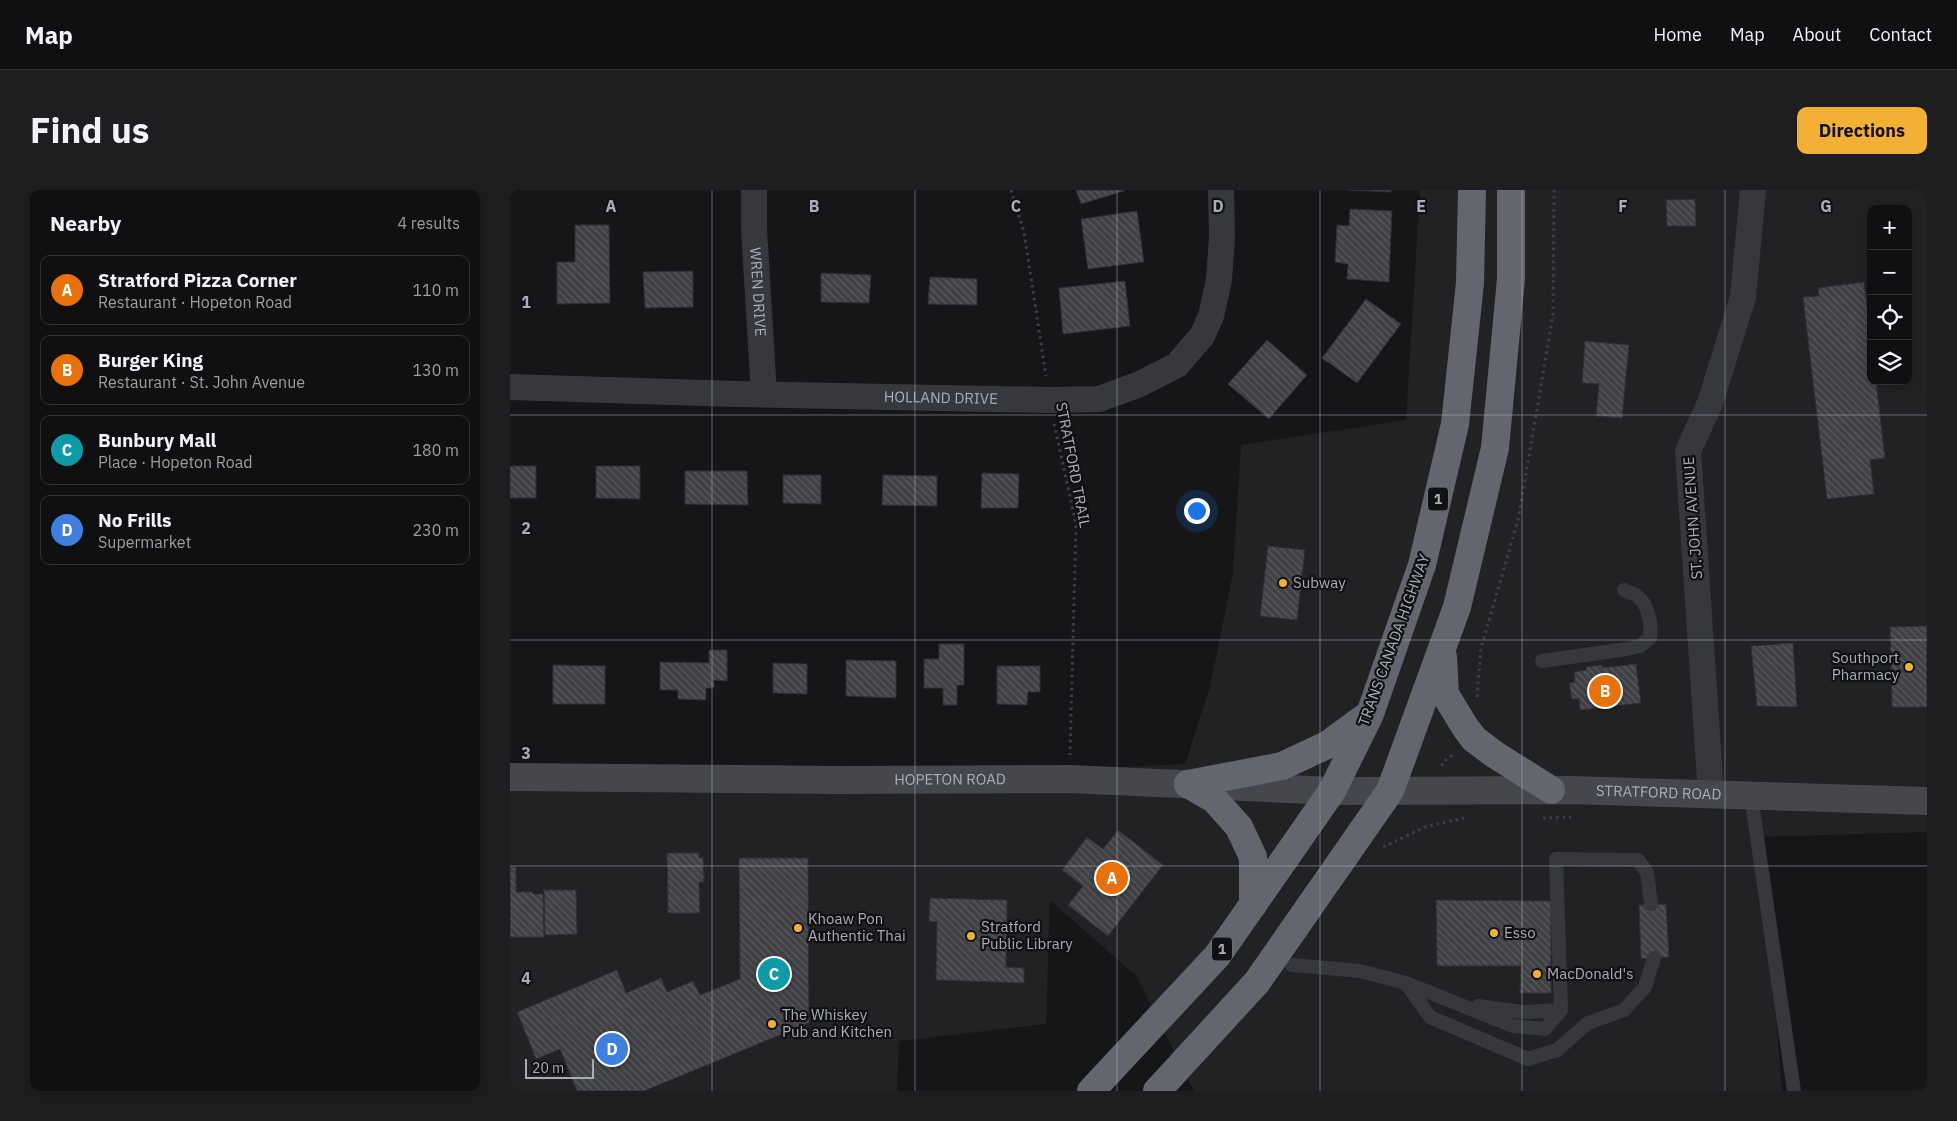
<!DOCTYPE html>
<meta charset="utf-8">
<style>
:root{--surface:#101012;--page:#1e1e20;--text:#f1f3f6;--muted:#9c9d9f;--line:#303032;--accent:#f2b134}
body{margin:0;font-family:"IBM Plex Sans",sans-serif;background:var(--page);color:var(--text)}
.controls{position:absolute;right:15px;top:15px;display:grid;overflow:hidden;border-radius:10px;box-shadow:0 2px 12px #0003}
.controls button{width:45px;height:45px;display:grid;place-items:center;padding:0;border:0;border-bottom:1px solid var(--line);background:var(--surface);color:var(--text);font:25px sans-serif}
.scale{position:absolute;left:15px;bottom:12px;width:69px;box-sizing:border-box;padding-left:5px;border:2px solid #a8adb8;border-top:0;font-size:14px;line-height:18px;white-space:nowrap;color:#a8adb8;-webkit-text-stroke:4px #111113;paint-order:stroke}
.you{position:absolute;left:686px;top:320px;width:18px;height:18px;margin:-12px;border:4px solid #fff;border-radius:50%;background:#1a73e8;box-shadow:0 0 0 8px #1a73e833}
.badge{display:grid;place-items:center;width:32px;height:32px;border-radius:50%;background:var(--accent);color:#fff;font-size:16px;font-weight:700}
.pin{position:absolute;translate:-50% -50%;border:2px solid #fff;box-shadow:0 1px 5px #0006}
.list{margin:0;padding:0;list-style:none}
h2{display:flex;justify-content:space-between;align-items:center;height:65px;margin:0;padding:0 20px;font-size:21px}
h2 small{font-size:16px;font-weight:400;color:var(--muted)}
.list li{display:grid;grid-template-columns:32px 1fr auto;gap:15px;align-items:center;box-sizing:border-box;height:70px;margin:0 10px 10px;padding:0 10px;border:1px solid var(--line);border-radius:10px}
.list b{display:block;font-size:19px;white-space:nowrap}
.list p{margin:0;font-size:16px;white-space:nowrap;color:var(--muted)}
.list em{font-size:16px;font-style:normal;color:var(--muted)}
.icon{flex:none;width:28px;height:28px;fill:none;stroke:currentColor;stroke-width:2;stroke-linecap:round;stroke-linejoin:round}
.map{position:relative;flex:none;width:1417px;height:901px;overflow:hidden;border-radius:10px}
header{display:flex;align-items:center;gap:30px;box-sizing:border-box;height:70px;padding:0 25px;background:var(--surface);border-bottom:1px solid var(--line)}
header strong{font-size:24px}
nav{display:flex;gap:28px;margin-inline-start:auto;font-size:18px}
.intro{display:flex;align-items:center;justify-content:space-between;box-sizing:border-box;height:120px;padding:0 30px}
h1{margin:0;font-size:35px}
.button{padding:12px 22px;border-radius:10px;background:var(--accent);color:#111;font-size:18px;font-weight:700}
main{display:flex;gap:30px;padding:0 30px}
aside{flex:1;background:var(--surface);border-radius:10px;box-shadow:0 2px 12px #0003}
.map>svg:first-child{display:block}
</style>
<header>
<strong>Map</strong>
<nav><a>Home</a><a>Map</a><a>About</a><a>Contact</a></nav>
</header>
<div class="intro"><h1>Find us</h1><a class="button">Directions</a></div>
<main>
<aside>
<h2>Nearby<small>4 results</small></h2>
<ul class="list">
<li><span class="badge" style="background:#e8710a">A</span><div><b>Stratford Pizza Corner</b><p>Restaurant · Hopeton Road</p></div><em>110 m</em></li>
<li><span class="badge" style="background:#e8710a">B</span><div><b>Burger King</b><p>Restaurant · St. John Avenue</p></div><em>130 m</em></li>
<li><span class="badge" style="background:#0f9aa8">C</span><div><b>Bunbury Mall</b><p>Place · Hopeton Road</p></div><em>180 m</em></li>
<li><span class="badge" style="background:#3f7fe0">D</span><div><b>No Frills</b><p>Supermarket</p></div><em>230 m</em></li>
</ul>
</aside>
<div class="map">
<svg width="1417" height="901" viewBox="0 0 1417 901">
<defs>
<pattern id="building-back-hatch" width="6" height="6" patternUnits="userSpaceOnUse" patternTransform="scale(1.25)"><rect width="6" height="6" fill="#404145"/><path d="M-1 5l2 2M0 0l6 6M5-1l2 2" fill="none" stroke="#595a5e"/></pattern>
</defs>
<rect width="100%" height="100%" fill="#161618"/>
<path fill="#222225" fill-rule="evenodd" d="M910,0h507v642l-166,5 21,254h-588l-58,-115 -86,-76 -4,124 -147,17 -2,50h-387v-310l328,-1 347,-16 25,-77 23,-114 8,-128 165,-25zM1361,19h37v172h-37z"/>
<g fill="url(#building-back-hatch)" stroke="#303034">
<polygon points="566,0 614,0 614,1 571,14"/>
<polygon points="838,0 881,0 881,2"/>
<polygon points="1185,9 1186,36 1157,36 1156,10"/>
<polygon points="840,19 882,21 879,92 837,89 838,74 825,72 827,35 839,36"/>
<polygon points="627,21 634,72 578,79 571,29"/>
<polygon points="65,35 99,35 100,113 47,114 47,72 65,72"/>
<polygon points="183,81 183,117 135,118 133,82"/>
<polygon points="311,83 361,85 359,113 311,112"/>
<polygon points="420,87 467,89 467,115 418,114"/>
<polygon points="615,91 620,136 553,144 549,98"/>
<polygon points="1354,92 1361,147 1361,191 1366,191 1375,268 1360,270 1364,304 1317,309 1293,107 1309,106 1308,98"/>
<polygon points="856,109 891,134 847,193 812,168"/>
<polygon points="757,150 797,185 759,229 718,194"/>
<polygon points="1075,151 1119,155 1112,228 1086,226 1089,194 1072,193"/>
<rect x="0" y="276" width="26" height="32"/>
<polygon points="86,276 130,276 130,309 86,308"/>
<polygon points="175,281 237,281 238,315 175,314"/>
<polygon points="472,283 509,284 508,318 471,318"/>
<polygon points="273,285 311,285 311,314 273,313"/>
<polygon points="373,285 427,286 427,316 372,315"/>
<polygon points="758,356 795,360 787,430 750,426"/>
<polygon points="1417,436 1417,517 1382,517 1380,437"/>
<polygon points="1283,453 1287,517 1247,516 1241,456"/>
<polygon points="429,454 454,454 454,495 447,495 447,515 433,515 433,498 414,498 414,469 429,469"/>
<polygon points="199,460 217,460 217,491 204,490 204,498 196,498 196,510 168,509 168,500 150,500 150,472 199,473"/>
<polygon points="336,470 386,471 386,508 336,506"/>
<polygon points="263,473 297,474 297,504 263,503"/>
<polygon points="1126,474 1131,513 1070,520 1069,509 1062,509 1059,493 1065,492 1064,482 1077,480 1076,477 1092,475 1092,478"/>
<polygon points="43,475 95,476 95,514 43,514"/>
<polygon points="487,476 530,476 530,502 518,502 517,515 487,514"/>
<polygon points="608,640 653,675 598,746 558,715 573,696 552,680 577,647 593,659"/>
<polygon points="157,663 189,663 189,668 193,667 194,692 189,692 190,723 158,723"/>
<polygon points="229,668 298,668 299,833 134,901 67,901 50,859 26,869 7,822 107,780 116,803 151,788 157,802 183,791 190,805 230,789"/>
<polygon points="0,677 6,677 6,702 23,702 23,704 33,704 34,747 0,747"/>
<polygon points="34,700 66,700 67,744 35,745"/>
<polygon points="420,708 497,710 496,777 514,778 514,793 426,790 427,732 419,731"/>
<polygon points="926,710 1041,711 1041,803 1010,803 1011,776 927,776"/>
<polygon points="1156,714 1159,767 1131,769 1129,715"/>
</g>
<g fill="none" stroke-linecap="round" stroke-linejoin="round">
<g stroke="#3d3f44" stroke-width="3" stroke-dasharray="2.5 4" stroke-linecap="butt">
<polyline points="501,0 514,42 536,186"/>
<polyline points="544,234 566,334 560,565"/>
<polyline points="967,507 971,458 1008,330 1043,125 1044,0"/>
<polyline points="932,576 933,572 945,563"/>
<polyline points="1033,628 1064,627"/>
<polyline points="873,657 915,637 954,628"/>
</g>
<g stroke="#37383d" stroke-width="14">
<path d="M1032,471l85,-12 13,-3 10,-8c2,-14 -2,-35 -14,-43 -4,-2 -9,-3 -12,-5"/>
<polyline points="1241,606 1284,901"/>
<polyline points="782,775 850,781 896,793 920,827 1018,869 1047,860 1078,833 1114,820 1135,797 1144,768"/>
<polyline points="896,793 1003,836 1035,839 1051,820 1046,669 1128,670 1137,682 1141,714"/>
<polyline points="968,816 1012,822 1051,820"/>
</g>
<g stroke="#37383d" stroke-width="26">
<path id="s1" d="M244,0v39l10,165"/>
<path id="s2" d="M0,197l228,7 311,6 50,-1 41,-15 37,-19 25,-29 9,-20 8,-36 3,-43 -1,-47"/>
<polyline points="1201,605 1178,261 1200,213 1233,107 1243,0"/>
</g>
<path stroke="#45474d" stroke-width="28" id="s3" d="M0,587l328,3 232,-1 262,12 239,-1 356,11"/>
<g stroke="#63666e" stroke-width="28">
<polyline points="933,467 935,504 955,537 964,549 984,564 1041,600"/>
<polyline points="678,594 772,576 817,555 858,525"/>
<polyline points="678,594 704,609 729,637 743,667 743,715"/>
<polyline points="581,901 707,766 822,601 860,524 912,375 945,234 960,93 962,0"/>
<polyline points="647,901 747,792 880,601 947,417 985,258 1001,89 1001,0"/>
</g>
</g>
<path fill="none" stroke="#a8adb8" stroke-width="1" stroke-opacity="0.55" d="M202,0v901M405,0v901M607,0v901M810,0v901M1012,0v901M1215,0v901M0,225h1417M0,450h1417M0,676h1417"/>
<g fill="#f2b134" stroke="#111113" stroke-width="2">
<circle cx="773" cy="393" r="5"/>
<circle cx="1399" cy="477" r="5"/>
<circle cx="288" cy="738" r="5"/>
<circle cx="984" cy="743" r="5"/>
<circle cx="461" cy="746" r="5"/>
<circle cx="1027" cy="784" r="5"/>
<circle cx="262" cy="834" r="5"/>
</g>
<g text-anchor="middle" stroke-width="4.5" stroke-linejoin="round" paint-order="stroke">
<g fill="#111113" stroke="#7b7e86" stroke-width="1">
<rect x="918" y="297.5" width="20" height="23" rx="4"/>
<rect x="702" y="747.5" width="20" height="23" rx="4"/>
</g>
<g font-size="14" font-weight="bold" fill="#a8adb8">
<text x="928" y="314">1</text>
<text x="712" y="764">1</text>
</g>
<g font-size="15" fill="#a8adb8" stroke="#111113">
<text dy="5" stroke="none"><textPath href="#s1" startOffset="102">WREN DRIVE</textPath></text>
<text dy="5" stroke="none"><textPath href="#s2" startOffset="431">HOLLAND DRIVE</textPath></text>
<text transform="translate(563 275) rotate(79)" y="5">STRATFORD TRAIL</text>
<text transform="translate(1183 328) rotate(-94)" y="5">ST. JOHN AVENUE</text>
<text transform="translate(884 450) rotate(-70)" y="5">TRANS CANADA HIGHWAY</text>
<text dy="5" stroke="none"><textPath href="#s3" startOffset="440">HOPETON ROAD</textPath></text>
<text dy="5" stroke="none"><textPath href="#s3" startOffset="1149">STRATFORD ROAD</textPath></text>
</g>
<g font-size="15" fill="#a8adb8" stroke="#111113" text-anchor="start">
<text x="783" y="398">Subway</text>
<text x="1389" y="473" text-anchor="end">Southport<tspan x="1389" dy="17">Pharmacy</tspan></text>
<text x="298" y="734">Khoaw Pon<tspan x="298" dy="17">Authentic Thai</tspan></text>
<text x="471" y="742">Stratford<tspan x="471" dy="17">Public Library</tspan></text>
<text x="994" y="748">Esso</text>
<text x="1037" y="789">MacDonald's</text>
<text x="272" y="830">The Whiskey<tspan x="272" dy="17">Pub and Kitchen</tspan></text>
</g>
</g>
<g font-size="16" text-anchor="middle" font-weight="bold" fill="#a8adb8" stroke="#111113" stroke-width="4.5" stroke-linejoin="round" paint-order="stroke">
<text x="101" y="22">A</text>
<text x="304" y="22">B</text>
<text x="506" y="22">C</text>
<text x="708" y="22">D</text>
<text x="911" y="22">E</text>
<text x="1113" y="22">F</text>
<text x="1316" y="22">G</text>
<text x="16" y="118">1</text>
<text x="16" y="344">2</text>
<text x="16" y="569">3</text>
<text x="16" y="794">4</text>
</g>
</svg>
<div class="controls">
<button>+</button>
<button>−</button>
<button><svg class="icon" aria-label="locate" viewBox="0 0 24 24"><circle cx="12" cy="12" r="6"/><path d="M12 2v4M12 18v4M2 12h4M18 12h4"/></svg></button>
<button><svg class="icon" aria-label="layers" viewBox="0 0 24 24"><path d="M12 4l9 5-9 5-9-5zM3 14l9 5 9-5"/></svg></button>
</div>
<div class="scale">20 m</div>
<div class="you"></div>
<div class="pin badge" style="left:602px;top:688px;background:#e8710a">A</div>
<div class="pin badge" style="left:1095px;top:501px;background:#e8710a">B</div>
<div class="pin badge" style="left:264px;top:784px;background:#0f9aa8">C</div>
<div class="pin badge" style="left:102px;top:859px;background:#3f7fe0">D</div>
</div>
</main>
